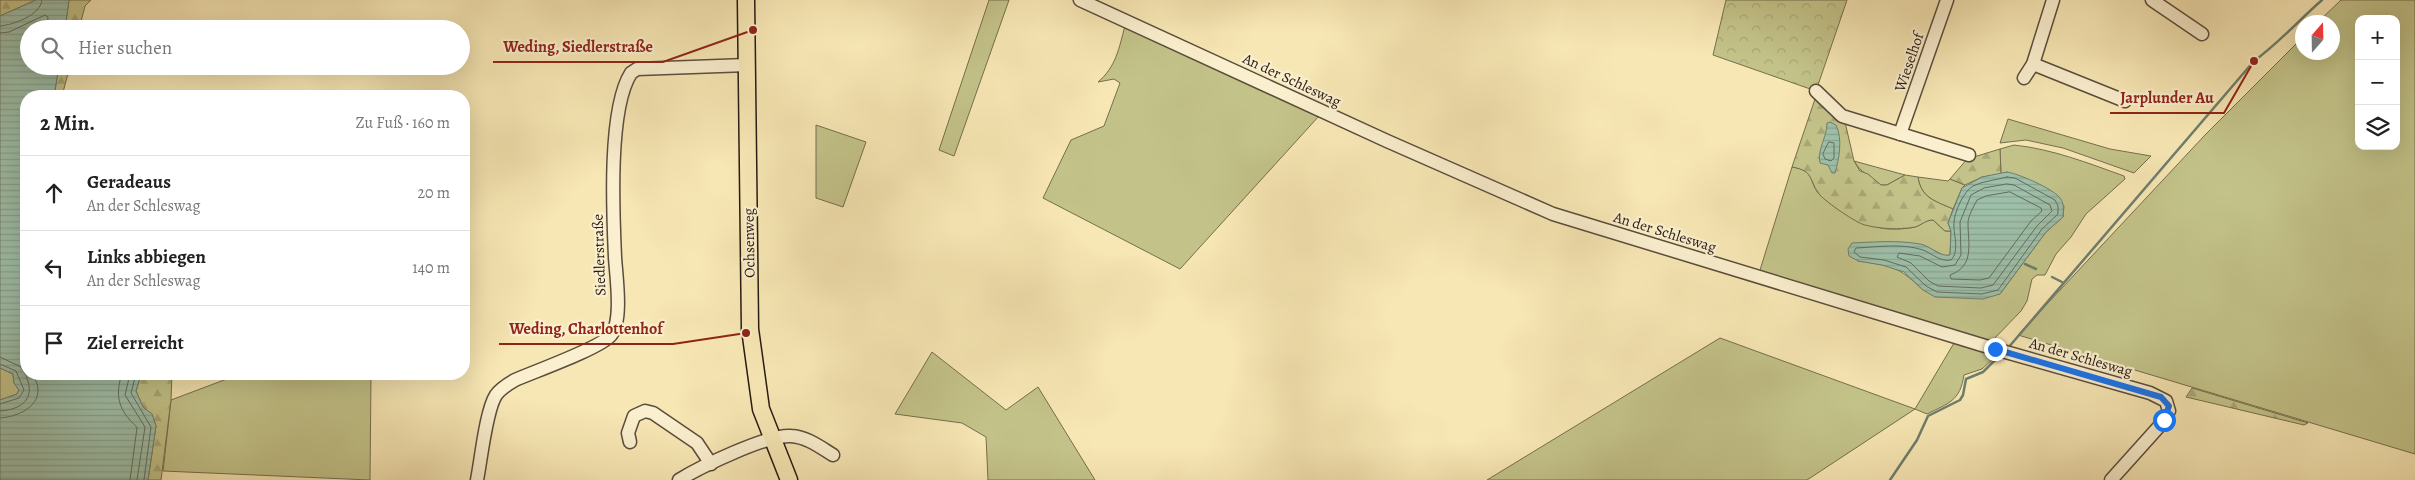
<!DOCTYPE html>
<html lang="de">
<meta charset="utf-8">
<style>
:root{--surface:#fff;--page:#f6f6f6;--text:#222;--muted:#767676;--line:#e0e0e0}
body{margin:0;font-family:Alegreya,serif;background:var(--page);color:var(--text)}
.controls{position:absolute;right:15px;top:15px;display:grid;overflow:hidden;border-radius:10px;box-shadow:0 5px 20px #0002}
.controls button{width:45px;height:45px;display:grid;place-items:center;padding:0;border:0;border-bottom:1px solid var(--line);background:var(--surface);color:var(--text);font:25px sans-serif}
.compass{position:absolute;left:2295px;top:15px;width:45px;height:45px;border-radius:50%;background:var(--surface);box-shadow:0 5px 20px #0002;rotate:20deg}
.stop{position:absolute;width:15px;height:15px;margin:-11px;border:4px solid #1a73e8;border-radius:50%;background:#fff}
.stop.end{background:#1a73e8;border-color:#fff;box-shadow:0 1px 5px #0008}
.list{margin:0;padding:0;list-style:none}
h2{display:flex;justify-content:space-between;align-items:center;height:65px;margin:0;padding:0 20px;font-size:21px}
h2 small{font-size:16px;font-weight:400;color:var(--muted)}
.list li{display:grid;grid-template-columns:32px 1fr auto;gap:15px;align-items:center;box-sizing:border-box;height:75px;padding:0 20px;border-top:1px solid var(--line)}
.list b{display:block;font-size:19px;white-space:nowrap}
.list p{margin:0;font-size:16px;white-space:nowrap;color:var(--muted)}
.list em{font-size:16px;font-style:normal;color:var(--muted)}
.icon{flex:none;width:28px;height:28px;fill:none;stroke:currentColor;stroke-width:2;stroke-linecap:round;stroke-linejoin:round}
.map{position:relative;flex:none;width:2415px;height:480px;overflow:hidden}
.search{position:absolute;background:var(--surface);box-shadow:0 5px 20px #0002;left:20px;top:20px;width:450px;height:55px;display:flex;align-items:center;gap:12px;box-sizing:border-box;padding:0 18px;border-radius:28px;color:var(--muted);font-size:19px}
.panel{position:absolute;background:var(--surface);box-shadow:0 5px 20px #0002;left:20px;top:90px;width:450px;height:290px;border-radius:20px}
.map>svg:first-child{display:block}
</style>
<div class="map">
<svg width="2415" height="480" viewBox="0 0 2415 480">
<defs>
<pattern id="forest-firs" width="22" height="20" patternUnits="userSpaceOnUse" patternTransform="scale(1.25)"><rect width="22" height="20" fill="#c3c389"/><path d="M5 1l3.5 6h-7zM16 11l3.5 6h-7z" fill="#a8a775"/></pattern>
<pattern id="park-crowns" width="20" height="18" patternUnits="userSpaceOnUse" patternTransform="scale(1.25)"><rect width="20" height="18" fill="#c3c389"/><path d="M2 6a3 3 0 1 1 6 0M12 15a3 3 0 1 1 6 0" fill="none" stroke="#a8a775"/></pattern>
<pattern id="water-rules" width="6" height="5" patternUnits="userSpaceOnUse" patternTransform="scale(1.25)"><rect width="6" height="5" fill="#9ec0aa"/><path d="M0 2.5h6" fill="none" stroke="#88a491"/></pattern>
</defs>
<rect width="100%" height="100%" fill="#f7e7b4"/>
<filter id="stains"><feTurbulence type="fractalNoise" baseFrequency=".004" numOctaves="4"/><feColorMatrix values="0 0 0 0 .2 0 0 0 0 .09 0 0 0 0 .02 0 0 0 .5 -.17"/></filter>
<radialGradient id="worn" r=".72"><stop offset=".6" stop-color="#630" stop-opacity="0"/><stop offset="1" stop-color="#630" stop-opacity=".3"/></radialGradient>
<g fill="#c3c389" stroke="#756e4e" fill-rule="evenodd">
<polygon points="989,0 1009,0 954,156 939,150"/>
<path d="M2341,0h74v454l-397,-119 187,-200 97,-97v14h30v-30h-14zM2359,19h37v127h-37z"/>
<path d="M1125,26l194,90 -139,153 -137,-71 28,-58 33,-14 16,-43 -6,-4 -16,3c18,-15 21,-34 27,-56z"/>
<polygon points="2008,119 2110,149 2151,156 2134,173 2063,148 2026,140 2000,143"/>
<polygon points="816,125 866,142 843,207 816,198"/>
<path d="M2014,145c38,4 74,18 110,31l1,3 -39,35 -15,23 -15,17 -11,21h-8l-5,4 -5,22 -6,10 -30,31 -228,-69 -3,-3 32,-103c26,4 15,17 30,30 16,14 38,26 59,31 8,2 26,1 34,-1 7,-2 10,-7 18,-7l12,11h6l-1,24 -5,1 -22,-11 -65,16c34,5 40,5 65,29l77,4 46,-62 17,-15 1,-11 -57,-34 -6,2 -1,-25z"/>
<path d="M1854,161l51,14 -18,10h-7c-10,-9 -19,-12 -26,-24z"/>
<path d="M1918,177l30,4 2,-2 15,6 -3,3 -9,21c-18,-8 -32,-11 -35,-32z"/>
<path d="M1720,338l195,71 39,-66 42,13 -14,13 -18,6c-4,26 -15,28 -37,39l-12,-5 -108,71h-320z"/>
<polygon points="932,352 1006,410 1038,387 1095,480 988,480 986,437 962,423 895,414"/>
<polygon points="0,368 13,374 14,383 19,390 17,394 0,400"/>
<polygon points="240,374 371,374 370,480 163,471 171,400"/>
</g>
<g fill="url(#forest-firs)" stroke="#756e4e">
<polygon points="0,0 36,0 0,16"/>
<polygon points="69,0 91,0 85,6 79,29 65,29"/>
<polygon points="59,66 70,66 62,96 54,96"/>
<path d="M1816,96l29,26 9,39 6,10 8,3 13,11h6l18,-10 13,2c3,21 17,24 35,32l-5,14 3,8h-6l-12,-11c-8,0 -11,5 -18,7 -15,3 -35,2 -50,-2 -9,-2 -39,-23 -45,-30 -12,-15 -5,-24 -28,-28z"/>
<polygon points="2000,149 2001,174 1982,177 1965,185 1950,179 1967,159"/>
<polygon points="141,374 172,374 171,400 161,480 148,480 156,426 152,414 143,407 136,391"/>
<polygon points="2192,388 2308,423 2304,425 2186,397"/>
</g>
<polygon fill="url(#park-crowns)" stroke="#756e4e" points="1726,0 1847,0 1816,91 1713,55"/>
<g fill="url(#water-rules)" stroke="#6e7e6e">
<polygon points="36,0 69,0 65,29 29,29 29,66 59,66 54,96 26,96 26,374 141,374 136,391 143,407 152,414 156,426 148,480 0,480 0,400 17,394 19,390 14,383 13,374 0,368 0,16"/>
<path d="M1830,122l6,3c7,14 3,34 -1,48h-3l-4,-8 -8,-2c-3,-14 7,-25 7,-40z"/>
<path d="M2007,172c12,2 45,16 53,26 5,6 3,13 3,19l-17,15 -46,62 -17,5 -48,-2 -12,-7 -19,-18 -22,-7 -24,-4 -9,-5 -1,-7 4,-6c23,-1 45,-3 68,1 11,2 19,13 30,11l1,-24 -3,-8 14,-35 20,-11z"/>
</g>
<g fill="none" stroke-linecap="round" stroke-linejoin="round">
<g stroke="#626d5f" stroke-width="1">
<path d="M0,26c13,-1 41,-11 42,-26"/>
<polyline points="0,33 9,32 45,15 48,17 47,29"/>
<polygon points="1829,142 1834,143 1834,158 1831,161 1825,159 1823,154"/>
<path d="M2007,177l8,1 40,22 3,6v8l-16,15 -44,61 -16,4 -45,-2 -11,-6 -20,-19 -22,-7 -24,-3 -6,-5 2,-4c21,-1 46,-5 67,2 10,4 17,12 28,10 9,-9 2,-27 3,-37 0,-11 10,-32 19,-37 10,-5 23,-6 34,-9z"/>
<polygon points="2007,184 2014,185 2050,205 2052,211 2037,226 1993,285 1981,288 1938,286 1929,281 1911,263 1897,257 1899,253 1920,256 1942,267 1955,265 1961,255 1960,222 1971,195 1984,188"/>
<path d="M2010,192l31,16 1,3 -11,10 -42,57 -9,2 -29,-1 -1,-4c25,-9 18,-31 18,-52 0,-7 6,-17 9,-23l9,-4z"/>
<path d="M0,357l21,10c16,24 9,42 -21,44"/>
<polyline points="0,364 16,371 24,390 19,398 0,404"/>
<path d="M122,374c-6,17 -5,31 7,45 3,4 6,5 8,9l-7,52"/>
<polyline points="130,374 125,395 145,427 137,480"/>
<polyline points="136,374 131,393 151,427 144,480"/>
<path d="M0,418c16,-1 39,-10 38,-29 0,-6 -4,-10 -5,-15"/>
</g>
<g stroke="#6e7e6e" stroke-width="2.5">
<polyline points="2025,264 2036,269"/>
<polyline points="2052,277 2062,282"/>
<path d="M2008,348l246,-287c25,-18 45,-41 68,-61"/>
<polyline points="1890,480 1917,440 1928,416 1960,400 1963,395 1966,379 1983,372 1999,356"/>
</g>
<defs>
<g id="minor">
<polyline points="1080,0 1387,141 1553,214 1995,349 2150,393 2166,401 2169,411 2164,421 2111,480"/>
<polyline points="2152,0 2202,34"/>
<polyline points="2033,64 2125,101"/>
<polyline points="2024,78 2033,64 2053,0"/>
<polyline points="1816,91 1842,116 1969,155"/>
<polyline points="1900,134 1947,0"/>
<polyline points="630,442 628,433 634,416 645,411 653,413 697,443 711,464"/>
<path d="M477,480c4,-20 9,-70 19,-85 5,-7 12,-11 19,-15 18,-8 86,-32 96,-45 12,-14 5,-60 4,-78 -2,-44 -7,-148 16,-184l6,-4 110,-4"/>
<path d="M679,480c21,-13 89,-46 112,-44 16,1 29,11 42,19"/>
</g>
<polyline id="major" points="746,0 750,329 761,409 789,480"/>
</defs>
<use href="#minor" stroke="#5b4d3c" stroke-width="15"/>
<use href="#major" stroke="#271a14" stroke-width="19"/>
<use href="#minor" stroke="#faefce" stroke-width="12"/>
<use href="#major" stroke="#f7e7b4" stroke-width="16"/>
</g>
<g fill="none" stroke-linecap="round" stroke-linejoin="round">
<polyline stroke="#1a73e8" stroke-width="6" points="1995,349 2161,397 2169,406 2164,420"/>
</g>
<g text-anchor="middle" stroke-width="4.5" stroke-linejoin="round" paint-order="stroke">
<g font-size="15" fill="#271a14" stroke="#faefce">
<text transform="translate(1909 62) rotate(-71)" y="5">Wieselhof</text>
<text transform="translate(1292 80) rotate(25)" y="5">An der Schleswag</text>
<text transform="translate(1665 232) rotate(17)" y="5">An der Schleswag</text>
<text transform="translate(749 243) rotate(-91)" y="5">Ochsenweg</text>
<text transform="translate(599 255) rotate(-92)" y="5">Siedlerstraße</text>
<text transform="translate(2081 357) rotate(16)" y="5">An der Schleswag</text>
</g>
</g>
<path fill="none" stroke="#8f2418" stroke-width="2" d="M753 30L663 62H493M2254 61L2224 113H2110M746 333L673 344H499"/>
<g fill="#8f2418" stroke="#faefce" stroke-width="2">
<circle cx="753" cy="30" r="5"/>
<circle cx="2254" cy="61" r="5"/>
<circle cx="746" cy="333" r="5"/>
</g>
<g font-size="16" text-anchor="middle" font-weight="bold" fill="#8f2418" stroke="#faefce" stroke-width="4.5" stroke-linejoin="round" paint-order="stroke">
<text x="578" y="52">Weding, Siedlerstraße</text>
<text x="2167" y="103">Jarplunder Au</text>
<text x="586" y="334">Weding, Charlottenhof</text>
</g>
<rect width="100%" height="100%" filter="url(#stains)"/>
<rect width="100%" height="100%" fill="url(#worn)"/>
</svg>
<div class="controls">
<button>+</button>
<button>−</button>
<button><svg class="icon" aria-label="layers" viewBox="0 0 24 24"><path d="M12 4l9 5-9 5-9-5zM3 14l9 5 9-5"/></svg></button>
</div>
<svg class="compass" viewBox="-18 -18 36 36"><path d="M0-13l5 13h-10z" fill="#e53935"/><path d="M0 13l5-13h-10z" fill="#767676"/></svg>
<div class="stop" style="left:2164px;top:420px"></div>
<div class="stop end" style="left:1995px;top:349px"></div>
<div class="search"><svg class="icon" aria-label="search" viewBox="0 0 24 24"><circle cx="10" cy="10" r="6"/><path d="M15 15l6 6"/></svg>Hier suchen</div>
<section class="panel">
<h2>2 Min.<small>Zu Fuß · 160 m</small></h2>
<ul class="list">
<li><svg class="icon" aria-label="ahead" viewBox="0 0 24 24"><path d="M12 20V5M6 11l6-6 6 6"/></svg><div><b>Geradeaus</b><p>An der Schleswag</p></div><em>20 m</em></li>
<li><svg class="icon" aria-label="left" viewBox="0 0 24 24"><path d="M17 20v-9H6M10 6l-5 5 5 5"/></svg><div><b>Links abbiegen</b><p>An der Schleswag</p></div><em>140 m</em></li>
<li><svg class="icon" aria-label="arrive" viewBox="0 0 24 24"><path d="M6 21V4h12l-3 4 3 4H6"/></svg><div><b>Ziel erreicht</b></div></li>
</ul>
</section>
</div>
